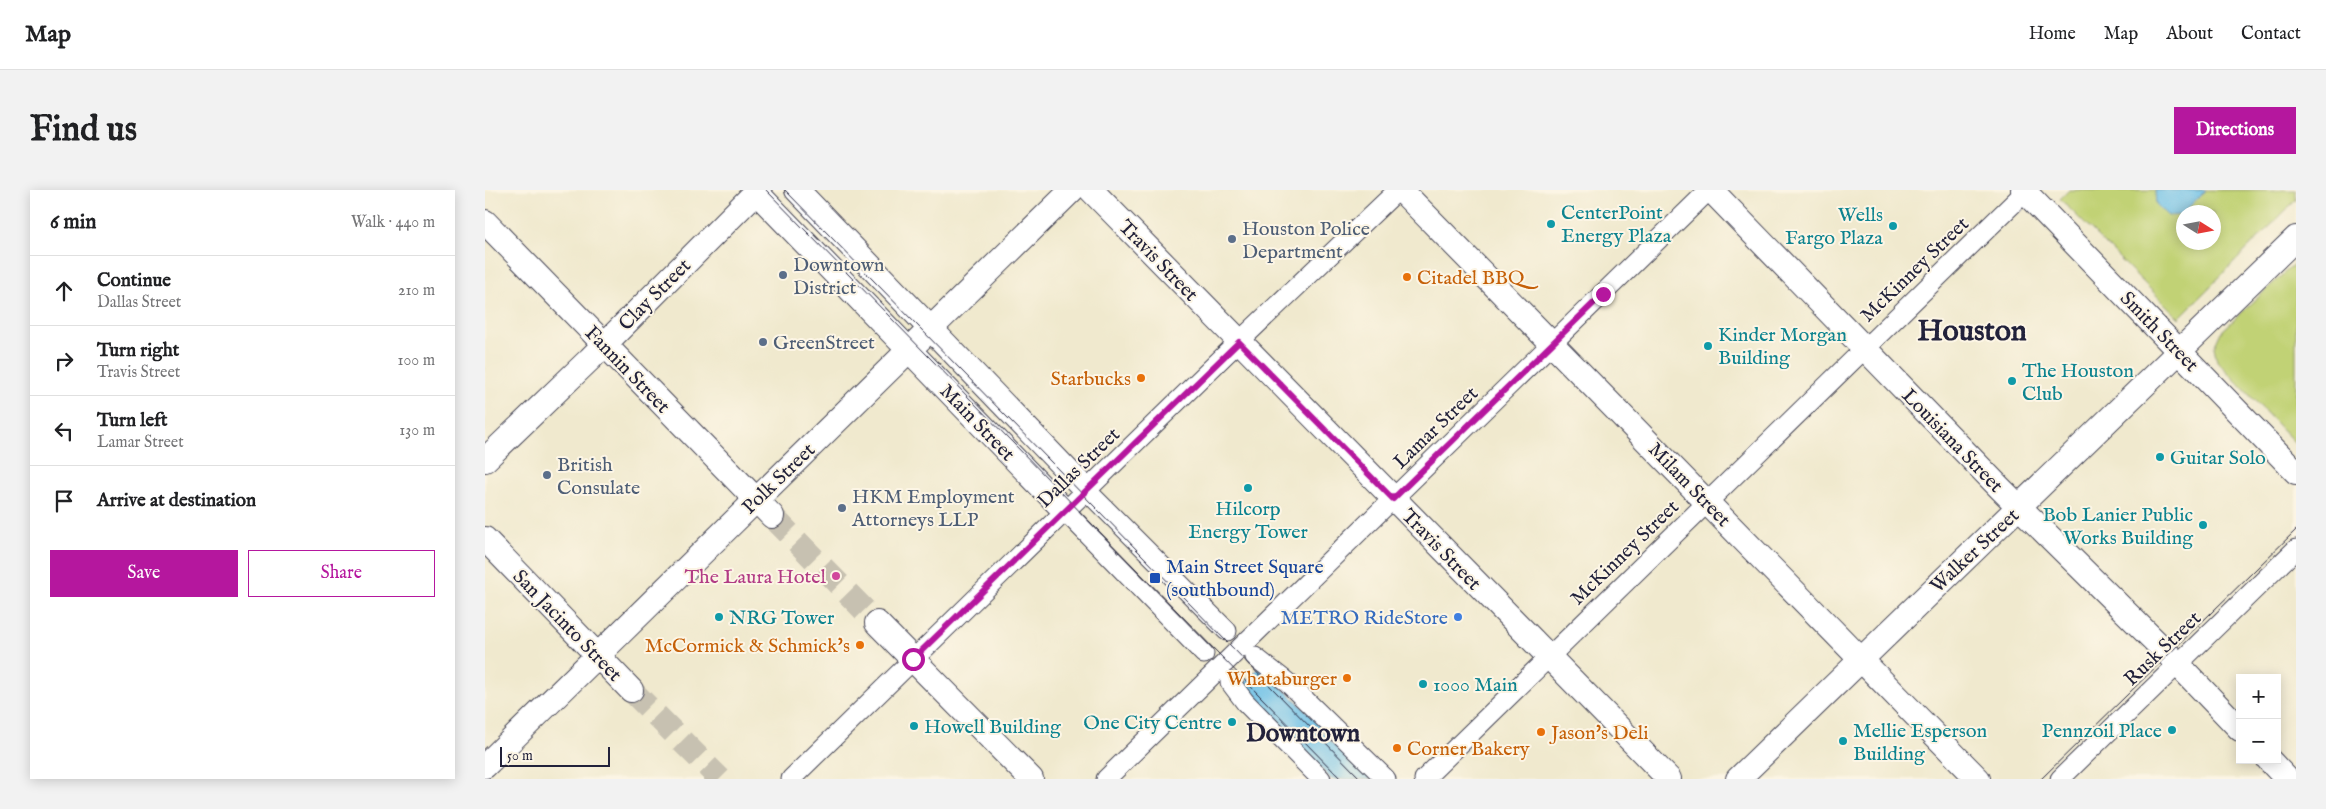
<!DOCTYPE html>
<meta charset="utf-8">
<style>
:root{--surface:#fff;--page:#f2f2f2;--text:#202124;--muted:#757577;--line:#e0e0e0;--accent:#b5179e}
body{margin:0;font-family:"IM FELL English",serif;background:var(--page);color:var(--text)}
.controls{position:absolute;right:15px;bottom:15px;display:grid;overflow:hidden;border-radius:0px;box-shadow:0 2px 12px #0003}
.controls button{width:45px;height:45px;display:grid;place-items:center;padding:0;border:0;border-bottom:1px solid var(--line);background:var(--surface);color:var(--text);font:25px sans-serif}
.compass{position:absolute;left:1691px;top:15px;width:45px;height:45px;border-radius:50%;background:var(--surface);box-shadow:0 2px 12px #0003;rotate:101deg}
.scale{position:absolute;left:15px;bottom:12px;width:110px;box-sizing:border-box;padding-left:5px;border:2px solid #22223b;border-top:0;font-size:14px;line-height:18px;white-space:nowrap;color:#22223b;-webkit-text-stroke:4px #fcf5e5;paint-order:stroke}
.stop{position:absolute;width:15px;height:15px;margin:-11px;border:4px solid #b5179e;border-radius:50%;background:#fff}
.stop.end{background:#b5179e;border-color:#fff;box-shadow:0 1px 5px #0008}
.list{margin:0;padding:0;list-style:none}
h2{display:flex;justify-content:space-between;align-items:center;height:65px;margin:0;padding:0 20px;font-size:21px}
h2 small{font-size:16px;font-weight:400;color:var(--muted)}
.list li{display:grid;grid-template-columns:32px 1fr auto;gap:15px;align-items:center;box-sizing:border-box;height:70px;padding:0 20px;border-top:1px solid var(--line)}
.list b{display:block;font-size:19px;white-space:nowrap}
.list p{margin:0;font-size:16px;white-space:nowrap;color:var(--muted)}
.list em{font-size:16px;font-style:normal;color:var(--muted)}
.actions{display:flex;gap:10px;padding:15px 20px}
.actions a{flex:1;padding:11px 0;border:1px solid var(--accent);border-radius:0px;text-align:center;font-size:18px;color:var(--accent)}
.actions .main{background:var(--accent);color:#fff}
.icon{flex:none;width:28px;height:28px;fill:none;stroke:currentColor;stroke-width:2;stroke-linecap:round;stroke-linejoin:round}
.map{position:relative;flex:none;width:1811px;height:589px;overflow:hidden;border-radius:0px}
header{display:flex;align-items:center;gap:30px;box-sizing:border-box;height:70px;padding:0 25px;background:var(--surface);border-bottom:1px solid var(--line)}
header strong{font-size:24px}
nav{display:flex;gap:28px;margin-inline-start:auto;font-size:18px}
.intro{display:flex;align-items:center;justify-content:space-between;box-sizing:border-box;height:120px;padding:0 30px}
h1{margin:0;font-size:35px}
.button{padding:12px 22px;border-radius:0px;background:var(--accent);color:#fff;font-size:18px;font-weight:700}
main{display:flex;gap:30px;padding:0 30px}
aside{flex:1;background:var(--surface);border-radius:0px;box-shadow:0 2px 12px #0003}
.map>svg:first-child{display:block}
</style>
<header>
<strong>Map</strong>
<nav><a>Home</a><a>Map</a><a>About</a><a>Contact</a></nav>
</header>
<div class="intro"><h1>Find us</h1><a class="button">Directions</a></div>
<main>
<aside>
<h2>6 min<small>Walk · 440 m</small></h2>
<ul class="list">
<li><svg class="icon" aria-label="ahead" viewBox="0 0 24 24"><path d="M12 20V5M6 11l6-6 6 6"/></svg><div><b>Continue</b><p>Dallas Street</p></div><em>210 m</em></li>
<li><svg class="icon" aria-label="right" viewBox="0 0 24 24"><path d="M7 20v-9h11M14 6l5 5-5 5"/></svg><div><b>Turn right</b><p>Travis Street</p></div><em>100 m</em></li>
<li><svg class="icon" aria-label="left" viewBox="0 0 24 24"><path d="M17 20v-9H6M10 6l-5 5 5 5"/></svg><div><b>Turn left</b><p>Lamar Street</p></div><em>130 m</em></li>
<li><svg class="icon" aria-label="arrive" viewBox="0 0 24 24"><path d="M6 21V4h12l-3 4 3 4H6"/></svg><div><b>Arrive at destination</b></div></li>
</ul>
<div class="actions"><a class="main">Save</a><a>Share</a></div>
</aside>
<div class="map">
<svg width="1811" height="589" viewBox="0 0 1811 589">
<rect width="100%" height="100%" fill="#fcf5e5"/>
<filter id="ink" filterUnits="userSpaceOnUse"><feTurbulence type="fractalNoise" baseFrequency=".02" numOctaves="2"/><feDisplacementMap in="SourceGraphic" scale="10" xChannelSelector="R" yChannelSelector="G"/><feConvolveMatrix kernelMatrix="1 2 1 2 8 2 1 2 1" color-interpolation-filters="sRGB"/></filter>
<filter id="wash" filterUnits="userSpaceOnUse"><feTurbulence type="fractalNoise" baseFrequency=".0096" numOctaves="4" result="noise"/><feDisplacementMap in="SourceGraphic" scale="20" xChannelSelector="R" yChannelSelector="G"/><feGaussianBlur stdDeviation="1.12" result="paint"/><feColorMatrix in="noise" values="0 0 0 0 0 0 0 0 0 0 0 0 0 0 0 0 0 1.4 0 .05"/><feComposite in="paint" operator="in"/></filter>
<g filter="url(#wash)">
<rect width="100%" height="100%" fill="#f0e9ce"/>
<g fill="#c1d275" stroke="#727a58" fill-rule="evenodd">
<path d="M1584,0h227v10l-117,118 -119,-119zM1698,22h30v30h-30z"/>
<polygon points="1811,72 1811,254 1732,171 1729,157 1736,142"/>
</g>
<g fill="#6bc0e8" stroke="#467192">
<polygon points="1670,0 1721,0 1696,25 1683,26 1671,15"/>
<polygon points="775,477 836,534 833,538 849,555 853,552 886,589 846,589 757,495"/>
</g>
</g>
<g filter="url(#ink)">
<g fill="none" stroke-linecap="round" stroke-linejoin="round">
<g stroke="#c7c1b1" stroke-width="24" stroke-dasharray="24 12" stroke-linecap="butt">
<polyline points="287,326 392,433"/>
<polyline points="146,500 235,589"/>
</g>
<defs>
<g id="minor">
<polyline points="601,300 742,441"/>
<polyline points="580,321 719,464"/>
<polyline points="770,467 802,492 901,589"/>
<polyline points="745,492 760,512 836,589"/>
<polyline points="306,589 740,165 913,0"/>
<polyline points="621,589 1224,0"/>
<polyline points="939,589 1542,0"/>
<polyline points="1575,589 1811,359"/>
</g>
<g id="major">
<polyline points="269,0 580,321"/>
<polyline points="312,0 601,300"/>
<polyline points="606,0 1184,589"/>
<polyline points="916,0 1493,589"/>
<polyline points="1226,0 1515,298 1684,465 1755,539"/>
<polyline points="1538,0 1811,282"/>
<polyline points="0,32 287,326"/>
<polyline points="0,270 105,169 273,0"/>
<polyline points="0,349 146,500"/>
<polyline points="392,433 546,589"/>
<polyline points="1784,570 1802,589"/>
<polyline points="0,576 587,0"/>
<polyline points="1253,589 1811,48"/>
</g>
</defs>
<use href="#minor" stroke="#414051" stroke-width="21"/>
<use href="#major" stroke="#414051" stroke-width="26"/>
<use href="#minor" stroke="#fff" stroke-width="19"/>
<use href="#major" stroke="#fff" stroke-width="24"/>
<g stroke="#22223b" stroke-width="1">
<polyline points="281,0 856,589"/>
<polyline points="300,0 876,589"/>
<polyline points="1556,589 1811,340"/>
</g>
</g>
</g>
<g fill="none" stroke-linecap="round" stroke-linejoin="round" filter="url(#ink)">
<polyline stroke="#b5179e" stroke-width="6" points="428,469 754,152 908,309 1118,104"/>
</g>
<g fill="#0f9aa8" stroke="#fcf5e5" stroke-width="2">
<circle cx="1066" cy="34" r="5"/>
<circle cx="1408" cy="36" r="5"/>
<circle cx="1223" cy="156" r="5"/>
<circle cx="1527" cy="191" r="5"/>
<circle cx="1675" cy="267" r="5"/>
<circle cx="763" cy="298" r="5"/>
<circle cx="1718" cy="335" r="5"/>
<circle cx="234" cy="427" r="5"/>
<circle cx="938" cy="494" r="5"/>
<circle cx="747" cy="532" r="5"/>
<circle cx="429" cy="536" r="5"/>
<circle cx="1687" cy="540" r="5"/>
<circle cx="1358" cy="551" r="5"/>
</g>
<g fill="#5c6f8a" stroke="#fcf5e5" stroke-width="2">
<circle cx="747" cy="49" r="5"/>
<circle cx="298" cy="85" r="5"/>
<circle cx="278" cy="152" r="5"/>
<circle cx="62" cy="285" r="5"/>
<circle cx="357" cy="318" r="5"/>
</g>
<g fill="#e8710a" stroke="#fcf5e5" stroke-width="2">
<circle cx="922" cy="87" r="5"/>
<circle cx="656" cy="188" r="5"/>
<circle cx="375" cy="455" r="5"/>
<circle cx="862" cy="488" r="5"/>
<circle cx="1056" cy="542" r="5"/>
<circle cx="912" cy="558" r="5"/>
</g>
<circle fill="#d1479c" stroke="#fcf5e5" stroke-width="2" cx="351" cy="386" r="5"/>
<rect fill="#1a4fb4" stroke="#fcf5e5" stroke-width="2" x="664" y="382" width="12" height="12" rx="2.5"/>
<circle fill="#3f7fe0" stroke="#fcf5e5" stroke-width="2" cx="973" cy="427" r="5"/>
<g text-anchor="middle" stroke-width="4" stroke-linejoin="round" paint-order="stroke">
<g font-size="20" fill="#0d838f" stroke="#fcf5e5" text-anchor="start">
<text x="1076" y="29">CenterPoint<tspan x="1076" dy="23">Energy Plaza</tspan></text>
<text x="1398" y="31" text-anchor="end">Wells<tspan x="1398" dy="23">Fargo Plaza</tspan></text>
<text x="1233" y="151">Kinder Morgan<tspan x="1233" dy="23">Building</tspan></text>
<text x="1537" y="187">The Houston<tspan x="1537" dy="23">Club</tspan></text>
<text x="1685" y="274">Guitar Solo</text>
<text x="763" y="325" text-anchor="middle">Hilcorp<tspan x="763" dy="23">Energy Tower</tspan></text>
<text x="1708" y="331" text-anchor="end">Bob Lanier Public<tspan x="1708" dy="23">Works Building</tspan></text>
<text x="244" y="434">NRG Tower</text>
<text x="948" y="501">1000 Main</text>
<text x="737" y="539" text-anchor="end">One City Centre</text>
<text x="439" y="543">Howell Building</text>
<text x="1368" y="547">Mellie Esperson<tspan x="1368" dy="23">Building</tspan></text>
<text x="1677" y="547" text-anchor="end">Pennzoil Place</text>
</g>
<g font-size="20" fill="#4e5e75" stroke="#fcf5e5" text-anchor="start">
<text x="757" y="45">Houston Police<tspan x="757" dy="23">Department</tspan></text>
<text x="308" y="81">Downtown<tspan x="308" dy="23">District</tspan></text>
<text x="288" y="159">GreenStreet</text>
<text x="72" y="281">British<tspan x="72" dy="23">Consulate</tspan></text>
<text x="367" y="313">HKM Employment<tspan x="367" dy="23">Attorneys LLP</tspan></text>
</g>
<g font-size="20" fill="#22223b" stroke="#fcf5e5">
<text transform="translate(674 70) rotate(46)" y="7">Travis Street</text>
<text transform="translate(1429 79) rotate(-44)" y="7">McKinney Street</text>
<text transform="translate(169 104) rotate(-45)" y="7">Clay Street</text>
<text transform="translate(1675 141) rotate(46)" y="7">Smith Street</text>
<text transform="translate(143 179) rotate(46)" y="7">Fannin Street</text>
<text transform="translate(493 232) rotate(46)" y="7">Main Street</text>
<text transform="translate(950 237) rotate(-44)" y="7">Lamar Street</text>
<text transform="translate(1468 250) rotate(46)" y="7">Louisiana Street</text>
<text transform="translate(593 277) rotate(-44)" y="7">Dallas Street</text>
<text transform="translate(293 288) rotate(-44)" y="7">Polk Street</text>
<text transform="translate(1205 294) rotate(46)" y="7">Milam Street</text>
<text transform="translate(957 359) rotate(46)" y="7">Travis Street</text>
<text transform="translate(1489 360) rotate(-43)" y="7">Walker Street</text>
<text transform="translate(1139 362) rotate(-44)" y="7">McKinney Street</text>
<text transform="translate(83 435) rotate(46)" y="7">San Jacinto Street</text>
<text transform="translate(1677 458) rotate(-44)" y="7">Rusk Street</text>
</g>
<g font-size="20" fill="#c56008" stroke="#fcf5e5" text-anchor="start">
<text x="932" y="94">Citadel BBQ</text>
<text x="646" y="195" text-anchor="end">Starbucks</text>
<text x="365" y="462" text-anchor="end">McCormick &amp; Schmick's</text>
<text x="852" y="495" text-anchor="end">Whataburger</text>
<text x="1066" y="549">Jason's Deli</text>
<text x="922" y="565">Corner Bakery</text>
</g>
<g font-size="20" fill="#164399" stroke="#fcf5e5" text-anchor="start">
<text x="681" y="383">Main Street Square<tspan x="681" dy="23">(southbound)</tspan></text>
</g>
<g font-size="20" fill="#b23c85" stroke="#fcf5e5" text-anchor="end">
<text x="341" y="393">The Laura Hotel</text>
</g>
<g font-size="20" fill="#366cbe" stroke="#fcf5e5" text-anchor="end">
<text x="963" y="434">METRO RideStore</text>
</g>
<g font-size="25" font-weight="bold" fill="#22223b" stroke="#fcf5e5">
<text x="818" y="551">Downtown</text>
</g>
<g font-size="30" font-weight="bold" fill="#22223b" stroke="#fcf5e5">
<text x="1487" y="150">Houston</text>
</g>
</g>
</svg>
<div class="controls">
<button>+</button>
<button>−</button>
</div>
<svg class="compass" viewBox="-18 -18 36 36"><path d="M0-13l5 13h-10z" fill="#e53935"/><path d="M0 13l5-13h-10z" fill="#757577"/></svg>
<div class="scale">50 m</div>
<div class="stop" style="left:428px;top:469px"></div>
<div class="stop end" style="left:1118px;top:104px"></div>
</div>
</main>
